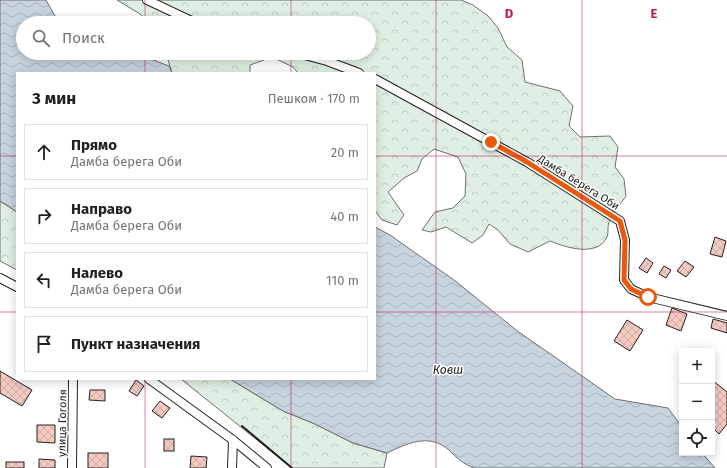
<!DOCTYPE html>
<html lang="ru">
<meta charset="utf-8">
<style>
:root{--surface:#fff;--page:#f2f2f2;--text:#202124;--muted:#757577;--line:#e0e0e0}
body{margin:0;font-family:"Fira Sans",sans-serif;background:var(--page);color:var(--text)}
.controls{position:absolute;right:12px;bottom:12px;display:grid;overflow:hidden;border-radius:0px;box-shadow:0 2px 10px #0003}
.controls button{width:36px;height:36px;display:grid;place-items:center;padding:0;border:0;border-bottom:1px solid var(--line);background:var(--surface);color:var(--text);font:20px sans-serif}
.stop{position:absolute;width:12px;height:12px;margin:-9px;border:3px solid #ea580c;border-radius:50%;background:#fff}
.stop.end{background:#ea580c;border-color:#fff;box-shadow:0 1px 4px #0008}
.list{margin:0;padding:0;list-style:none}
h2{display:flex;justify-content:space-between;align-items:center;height:52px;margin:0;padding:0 16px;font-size:17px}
h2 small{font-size:13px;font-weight:400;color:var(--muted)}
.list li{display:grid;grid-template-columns:26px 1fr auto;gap:12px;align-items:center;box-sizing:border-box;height:56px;margin:0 8px 8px;padding:0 8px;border:1px solid var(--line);border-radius:0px}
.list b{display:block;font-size:15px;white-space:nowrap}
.list p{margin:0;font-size:13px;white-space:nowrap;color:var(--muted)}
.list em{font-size:13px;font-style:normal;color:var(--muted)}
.icon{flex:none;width:22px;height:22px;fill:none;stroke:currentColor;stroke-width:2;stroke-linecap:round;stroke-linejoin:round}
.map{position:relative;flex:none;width:727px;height:468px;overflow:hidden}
.search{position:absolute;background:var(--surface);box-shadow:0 2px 10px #0003;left:16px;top:16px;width:360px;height:44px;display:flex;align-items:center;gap:10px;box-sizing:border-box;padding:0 14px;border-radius:22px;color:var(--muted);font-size:15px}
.panel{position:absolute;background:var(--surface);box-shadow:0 2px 10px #0003;left:16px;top:72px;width:360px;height:308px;border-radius:0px}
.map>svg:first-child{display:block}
</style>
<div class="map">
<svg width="727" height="468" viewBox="0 0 727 468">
<defs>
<pattern id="forest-crowns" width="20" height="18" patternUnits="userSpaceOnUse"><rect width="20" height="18" fill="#e0efe3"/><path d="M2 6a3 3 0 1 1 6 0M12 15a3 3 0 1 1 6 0" fill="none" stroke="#c0cdc2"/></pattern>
<pattern id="water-waves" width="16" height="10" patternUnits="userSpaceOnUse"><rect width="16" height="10" fill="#c7d3dd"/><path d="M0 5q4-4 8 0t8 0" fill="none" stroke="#abb5bd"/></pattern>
<pattern id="building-cross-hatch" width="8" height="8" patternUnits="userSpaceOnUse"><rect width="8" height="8" fill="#f3c9c0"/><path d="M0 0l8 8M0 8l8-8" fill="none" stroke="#d0aca5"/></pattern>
</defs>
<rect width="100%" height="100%" fill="#fff"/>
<g fill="url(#forest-crowns)" stroke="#6f6f6f">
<path d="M117,0h344l12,5 15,11 10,12 9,19 15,13 3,22 35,9 13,15 -4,20 11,11 30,-1 8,11 -3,20 9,12 2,17c-6,8 -13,17 -17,26 -2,5 0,11 -2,15 -10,21 -42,10 -57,4l-22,11 -18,-8 -12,-14 -9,-6 -6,11 -11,8 -26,-16 -15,5 -9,-2 13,-18 18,-4 12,-12 1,-22 -8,-17 -24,-8 -12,10 -5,12 -13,7 -16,14 16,23 -7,10 -15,-5 -7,-9v-138h-77l-5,-6 -21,-10 -22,8v8h-78l-6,-20h203v-30h-219l-10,-9z"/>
<polygon points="0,201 17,212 17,269 15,269 0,261"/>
<polygon points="181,379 230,379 283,411 315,424 353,443 387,453 384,468 292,468"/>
</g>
<g fill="url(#water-waves)" stroke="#6f6f6f">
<polygon points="0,0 46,0 59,23 23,23 23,53 135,53 169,66 172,73 17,73 17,212 0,201"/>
<path d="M375,227l15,8 64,45 62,50 99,69 53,9 14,19v26h20l13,15h-241c-11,-4 -17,-10 -25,-18 -20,-17 -41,-7 -62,3l-34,-10 -38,-19 -32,-13 -53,-32h145z"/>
</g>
<g fill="url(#building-cross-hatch)" stroke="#222">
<polygon points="715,237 726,241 722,257 710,254"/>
<polygon points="646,258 653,263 647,273 639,268"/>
<polygon points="685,261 694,267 686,277 677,271"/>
<polygon points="664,266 671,270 666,278 659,274"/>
<polygon points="672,308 687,314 681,331 666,325"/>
<polygon points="713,319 727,323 727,333 711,328"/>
<polygon points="627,320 643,330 630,351 614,341"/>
<polygon points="0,371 32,390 22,406 0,393"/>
<polygon points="136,380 144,386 137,396 129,391"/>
<polygon points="712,380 727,392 727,424 719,434 712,427"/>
<polygon points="90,390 105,390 105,401 89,400"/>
<polygon points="160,401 170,408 162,418 152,411"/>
<polygon points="37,425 55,425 55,443 37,442"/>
<rect x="164" y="439" width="10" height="12"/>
<rect x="88" y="453" width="20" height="15"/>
<polygon points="191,456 207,457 206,468 190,468"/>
<polygon points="39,459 55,460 55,468 39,468"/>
<rect x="6" y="462" width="18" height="6"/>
</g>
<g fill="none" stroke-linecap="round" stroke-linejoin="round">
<defs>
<g id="street">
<polyline points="147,0 196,23"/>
<polyline points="297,53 327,61 359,73"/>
<polyline points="375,79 527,162 620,221 625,240 624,280 631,289 648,297 727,316"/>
<polyline points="0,278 17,287"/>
<polyline points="149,379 233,440 267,468"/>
<polyline points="72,468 73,379"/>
<polyline points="232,468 233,440"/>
</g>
</defs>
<use href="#street" stroke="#222" stroke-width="10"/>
<use href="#street" stroke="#fff" stroke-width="8"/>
<polyline stroke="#222" stroke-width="2" points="242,426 292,468"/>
</g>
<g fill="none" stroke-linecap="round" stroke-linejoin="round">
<polyline stroke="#ea580c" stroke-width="5" points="491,142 527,162 620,221 625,240 624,280 631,289 648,297"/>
</g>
<path fill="none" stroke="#c2185b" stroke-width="1" stroke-opacity="0.55" d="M145,0v23M291,0v23M436,0v468M582,0v468M145,53v20M291,53v20M0,156h17M375,156h352M0,312h17M375,312h352M145,379v89M291,379v89"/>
<g text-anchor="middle" stroke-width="3" stroke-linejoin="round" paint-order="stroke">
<g font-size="11" fill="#222" stroke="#fff">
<text transform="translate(579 182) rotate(32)" y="4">Дамба берега Оби</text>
<text transform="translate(62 423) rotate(-89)" y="4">улица Гоголя</text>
</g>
<g font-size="12" font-style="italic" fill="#222" stroke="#fff">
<text x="448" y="374">Ковш</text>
</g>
</g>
<g font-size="13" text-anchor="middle" font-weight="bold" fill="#c2185b" stroke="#fff" stroke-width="3" stroke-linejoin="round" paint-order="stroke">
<text x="509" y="18">D</text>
<text x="654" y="18">E</text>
</g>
</svg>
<div class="controls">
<button>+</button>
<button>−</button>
<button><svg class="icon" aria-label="locate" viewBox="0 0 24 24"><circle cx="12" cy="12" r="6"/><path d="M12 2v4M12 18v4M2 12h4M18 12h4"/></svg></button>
</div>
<div class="stop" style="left:648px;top:297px"></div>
<div class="stop end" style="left:491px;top:142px"></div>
<div class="search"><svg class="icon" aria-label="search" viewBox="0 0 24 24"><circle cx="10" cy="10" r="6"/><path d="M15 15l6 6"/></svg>Поиск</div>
<section class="panel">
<h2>3 мин<small>Пешком · 170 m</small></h2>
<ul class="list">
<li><svg class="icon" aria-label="ahead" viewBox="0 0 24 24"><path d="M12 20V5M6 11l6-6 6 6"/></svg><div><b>Прямо</b><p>Дамба берега Оби</p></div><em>20 m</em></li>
<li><svg class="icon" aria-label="right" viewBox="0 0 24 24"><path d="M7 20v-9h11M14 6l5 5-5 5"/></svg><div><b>Направо</b><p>Дамба берега Оби</p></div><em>40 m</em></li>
<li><svg class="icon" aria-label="left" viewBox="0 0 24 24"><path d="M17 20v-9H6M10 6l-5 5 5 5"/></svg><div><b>Налево</b><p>Дамба берега Оби</p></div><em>110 m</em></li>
<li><svg class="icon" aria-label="arrive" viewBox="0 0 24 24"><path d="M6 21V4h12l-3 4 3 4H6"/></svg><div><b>Пункт назначения</b></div></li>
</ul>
</section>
</div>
